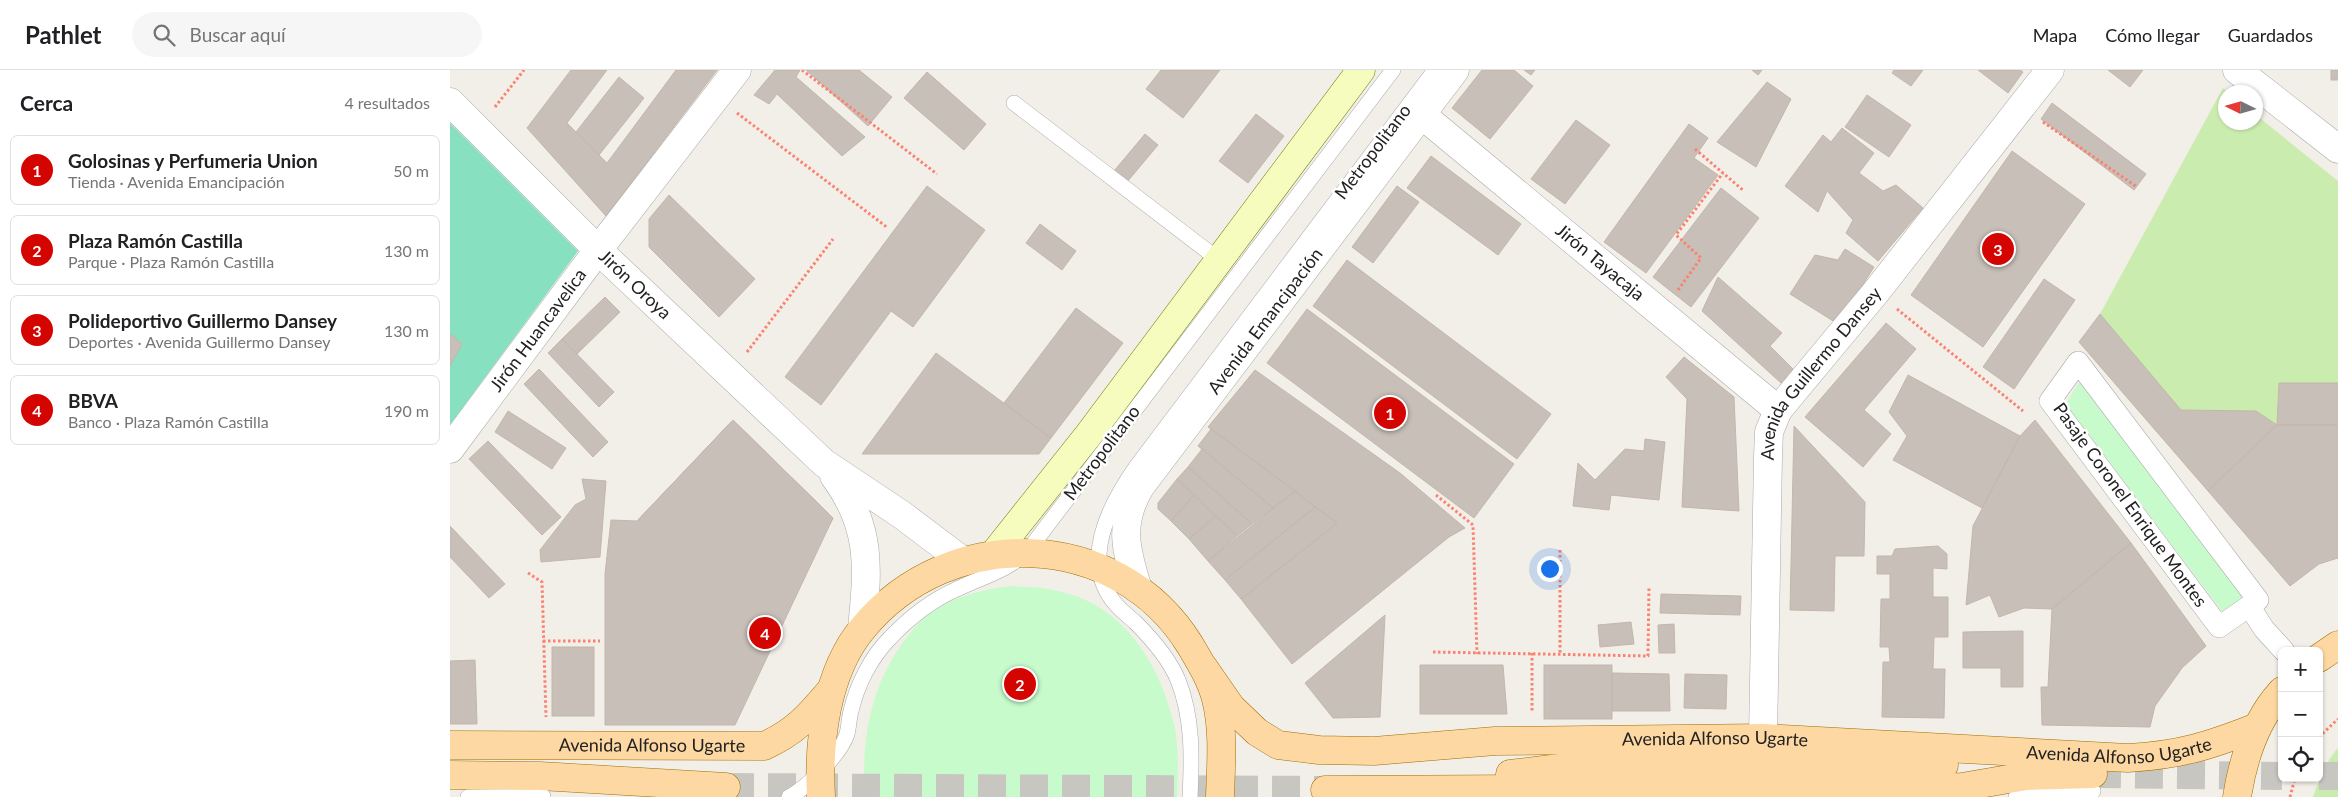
<!DOCTYPE html>
<html lang="es">
<meta charset="utf-8">
<style>
:root{--surface:#fff;--page:#f6f6f6;--text:#202124;--muted:#757577;--line:#e0e0e0;--accent:#d40500}
body{margin:0;font-family:Lato,sans-serif;background:var(--page);color:var(--text)}
.controls{position:absolute;right:15px;bottom:15px;display:grid;overflow:hidden;border-radius:8px;box-shadow:0 1px 4px #0004}
.controls button{width:45px;height:45px;display:grid;place-items:center;padding:0;border:0;border-bottom:1px solid var(--line);background:var(--surface);color:var(--text);font:25px sans-serif}
.compass{position:absolute;left:1768px;top:15px;width:45px;height:45px;border-radius:50%;background:var(--surface);box-shadow:0 1px 4px #0004;rotate:275deg}
.you{position:absolute;left:1099px;top:498px;width:18px;height:18px;margin:-12px;border:4px solid #fff;border-radius:50%;background:#1a73e8;box-shadow:0 0 0 8px #1a73e833}
.badge{display:grid;place-items:center;width:32px;height:32px;border-radius:50%;background:var(--accent);color:#fff;font-size:16px;font-weight:700}
.pin{position:absolute;translate:-50% -50%;border:2px solid #fff;box-shadow:0 1px 5px #0006}
.list{margin:0;padding:0;list-style:none}
h2{display:flex;justify-content:space-between;align-items:center;height:65px;margin:0;padding:0 20px;font-size:21px}
h2 small{font-size:16px;font-weight:400;color:var(--muted)}
.list li{display:grid;grid-template-columns:32px 1fr auto;gap:15px;align-items:center;box-sizing:border-box;height:70px;margin:0 10px 10px;padding:0 10px;border:1px solid var(--line);border-radius:8px}
.list b{display:block;font-size:19px;white-space:nowrap}
.list p{margin:0;font-size:16px;white-space:nowrap;color:var(--muted)}
.list em{font-size:16px;font-style:normal;color:var(--muted)}
.icon{flex:none;width:28px;height:28px;fill:none;stroke:currentColor;stroke-width:2;stroke-linecap:round;stroke-linejoin:round}
.map{position:relative;flex:none;width:1888px;height:727px;overflow:hidden}
header{display:flex;align-items:center;gap:30px;box-sizing:border-box;height:70px;padding:0 25px;background:var(--surface);border-bottom:1px solid var(--line)}
header strong{font-size:24px}
nav{display:flex;gap:28px;margin-inline-start:auto;font-size:18px}
.search{width:350px;height:45px;background:var(--page);display:flex;align-items:center;gap:12px;box-sizing:border-box;padding:0 18px;border-radius:28px;color:var(--muted);font-size:19px}
main{display:flex}
aside{flex:1;background:var(--surface)}
.map>svg:first-child{display:block}
</style>
<header>
<strong>Pathlet</strong>
<div class="search"><svg class="icon" aria-label="search" viewBox="0 0 24 24"><circle cx="10" cy="10" r="6"/><path d="M15 15l6 6"/></svg>Buscar aquí</div>
<nav><a>Mapa</a><a>Cómo llegar</a><a>Guardados</a></nav>
</header>
<main>
<aside>
<h2>Cerca<small>4 resultados</small></h2>
<ul class="list">
<li><span class="badge">1</span><div><b>Golosinas y Perfumeria Union</b><p>Tienda · Avenida Emancipación</p></div><em>50 m</em></li>
<li><span class="badge">2</span><div><b>Plaza Ramón Castilla</b><p>Parque · Plaza Ramón Castilla</p></div><em>130 m</em></li>
<li><span class="badge">3</span><div><b>Polideportivo Guillermo Dansey</b><p>Deportes · Avenida Guillermo Dansey</p></div><em>130 m</em></li>
<li><span class="badge">4</span><div><b>BBVA</b><p>Banco · Plaza Ramón Castilla</p></div><em>190 m</em></li>
</ul>
</aside>
<div class="map">
<svg width="1888" height="727" viewBox="0 0 1888 727">
<rect width="100%" height="100%" fill="#f2efe9"/>
<g fill="#cbecaf">
<polygon points="1773,18 1778,22 1776,22 1776,52 1806,52 1806,45 1888,111 1888,313 1829,313 1827,355 1806,341 1731,340 1650,244"/>
<path d="M1888,678v49h-25c6,-19 12,-34 25,-49z"/>
</g>
<g fill="#c7fbcc">
<polygon points="1629,312 1795,528 1774,544 1616,334"/>
<path d="M563,516c15,1 30,1 45,5 67,14 103,75 117,137 4,22 3,47 2,69h-312c-4,-56 5,-110 39,-156 8,-10 16,-21 26,-28 25,-17 53,-24 83,-27z"/>
</g>
<polygon fill="#87e1c0" points="0,53 128,181 0,355"/>
<g fill="#c7bfb8" stroke="#c4b6aa">
<polygon points="121,0 157,0 117,53 157,93 226,0 267,0 156,146 77,58"/>
<polygon points="325,0 350,0 346,7 415,67 392,86 327,24 319,34 304,25"/>
<polygon points="356,0 409,0 442,27 418,56"/>
<polygon points="711,0 770,0 733,48 696,19"/>
<polygon points="1032,0 1064,0 1083,16 1040,69 1002,38"/>
<polygon points="1074,0 1085,0 1081,5"/>
<polygon points="1302,0 1312,0 1308,5"/>
<polygon points="1444,0 1473,0 1461,16 1442,3"/>
<polygon points="1528,0 1570,0 1573,2 1558,23"/>
<polygon points="1658,0 1693,0 1680,17"/>
<rect x="1881" y="0" width="7" height="10"/>
<polygon points="477,2 536,54 514,80 454,28"/>
<polygon points="169,7 194,28 149,85 126,62"/>
<polygon points="1317,12 1341,29 1306,97 1267,72"/>
<polygon points="1417,25 1461,55 1439,87 1395,57"/>
<polygon points="1602,33 1696,104 1684,120 1591,49"/>
<polygon points="806,44 834,66 798,113 769,91"/>
<polygon points="1126,50 1160,75 1115,134 1081,109"/>
<polygon points="1239,54 1258,68 1244,88 1268,105 1196,203 1154,172"/>
<polygon points="1392,58 1424,83 1409,103 1433,121 1446,115 1473,138 1428,191 1396,163 1403,150 1377,121 1368,142 1335,116 1373,65 1381,72"/>
<polygon points="695,64 708,75 677,112 664,101"/>
<polygon points="1562,81 1635,134 1533,277 1461,225"/>
<polygon points="981,86 1071,154 1048,185 957,118"/>
<polygon points="477,116 535,160 463,257 441,241 371,335 335,307"/>
<polygon points="947,116 969,132 923,193 902,177"/>
<polygon points="1271,118 1309,148 1241,237 1203,207"/>
<polygon points="219,125 305,209 269,247 199,177 199,149"/>
<polygon points="590,154 626,181 612,200 576,173"/>
<polygon points="1395,179 1424,197 1388,254 1340,224 1365,185 1388,190"/>
<polygon points="897,190 1101,344 1067,389 863,236"/>
<polygon points="1268,207 1332,263 1320,276 1346,302 1331,313 1252,241"/>
<polygon points="1594,209 1625,230 1564,319 1533,297"/>
<polygon points="155,227 170,242 127,284 112,269"/>
<polygon points="626,238 673,273 601,368 554,333"/>
<polygon points="857,239 1064,394 1024,448 817,293"/>
<polygon points="1650,244 1731,340 1806,341 1827,355 1758,421 1629,272"/>
<polygon points="1436,253 1466,279 1414,340 1441,364 1413,397 1355,347"/>
<polygon points="0,264 12,274 0,296"/>
<polygon points="112,269 164,322 149,337 98,283"/>
<polygon points="486,283 601,368 589,384 412,384"/>
<polygon points="1234,287 1284,327 1289,441 1232,437 1237,329 1216,307"/>
<polygon points="89,299 158,372 143,387 74,314"/>
<polygon points="805,300 950,403 1015,458 999,467 842,594 791,529 887,453 758,357"/>
<polygon points="1458,305 1570,366 1532,438 1443,390 1457,366 1439,342"/>
<polygon points="1829,313 1888,313 1888,355 1827,355"/>
<polygon points="58,341 116,378 102,399 45,362"/>
<polygon points="283,350 383,448 314,574 299,566 320,529 321,469 219,467 219,478 208,489 193,482 187,451"/>
<polygon points="283,350 383,448 285,655 155,655 155,504 161,450 187,451"/>
<polygon points="1585,350 1681,473 1602,539 1574,538 1549,547 1540,525 1516,535 1523,456 1570,366"/>
<polygon points="1827,355 1888,355 1888,488 1869,494 1840,516 1758,421"/>
<polygon points="1344,356 1415,432 1414,486 1385,486 1384,541 1340,540"/>
<polygon points="761,359 845,421 823,438 748,376"/>
<polygon points="1195,369 1215,372 1209,430 1161,425 1159,440 1123,436 1128,393 1145,410 1175,379 1194,381"/>
<polygon points="38,371 111,447 92,465 19,389"/>
<polygon points="752,379 823,438 802,454 738,397"/>
<polygon points="738,397 802,454 787,466 727,409"/>
<polygon points="132,409 156,411 150,487 91,492 90,480 125,435 136,429"/>
<polygon points="727,409 744,425 721,451 708,439 708,433"/>
<polygon points="845,421 865,437 775,510 758,491"/>
<polygon points="744,425 766,446 739,469 721,451"/>
<polygon points="865,437 887,453 791,529 775,510"/>
<polygon points="766,446 787,466 758,491 739,469"/>
<polygon points="0,456 55,514 39,528 0,487"/>
<polygon points="1681,473 1756,576 1732,598 1705,636 1700,657 1592,655 1591,617 1598,617 1602,539"/>
<polygon points="1488,476 1497,484 1497,499 1483,498 1483,527 1498,527 1498,567 1484,567 1483,599 1495,599 1494,648 1432,647 1433,592 1440,592 1439,577 1430,577 1431,529 1440,529 1440,504 1427,504 1427,486 1442,486 1445,479"/>
<polygon points="1211,524 1291,526 1290,545 1210,543"/>
<polygon points="935,545 930,647 883,648 855,613"/>
<polygon points="1181,552 1184,574 1150,577 1148,555"/>
<polygon points="1224,554 1225,583 1209,583 1208,555"/>
<polygon points="1573,561 1573,617 1551,617 1551,598 1513,598 1513,562"/>
<rect x="102" y="577" width="42" height="69"/>
<polygon points="25,590 27,654 0,654 0,591"/>
<polygon points="970,595 1053,595 1057,644 970,644"/>
<rect x="1094" y="595" width="68" height="54"/>
<polygon points="1162,603 1219,604 1220,641 1162,641"/>
<polygon points="1235,604 1277,605 1276,639 1234,638"/>
</g>
<g fill="none" stroke-linecap="round" stroke-linejoin="round">
<g stroke="#c8c6c1" stroke-width="28" stroke-dasharray="28 14" stroke-linecap="butt">
<polyline points="1643,704 1832,706"/>
<polyline points="1869,706 1888,706"/>
<polyline points="276,717 875,720"/>
</g>
<defs>
<g id="service">
<polyline points="564,33 769,190"/>
<polyline points="18,727 93,726"/>
<path d="M339,727c18,-9 52,-44 58,-63 2,-8 2,-16 4,-23 6,-26 20,-54 39,-73 19,-20 42,-38 67,-49 25,-12 49,-18 70,-37l366,-482"/>
<path d="M740,727c2,-40 3,-79 -12,-117 -9,-22 -26,-41 -43,-58 -7,-6 -16,-13 -22,-21 -32,-42 -3,-97 23,-134l299,-397"/>
<polyline points="1566,727 1586,722 1643,721"/>
</g>
<g id="pedestrian">
<polygon points="1628,292 1808,530 1769,557 1600,331"/>
<polyline points="1799,536 1814,559 1834,581"/>
</g>
<g id="minor">
<polyline points="1787,0 1888,79"/>
<path id="s1" d="M0,32l148,148 226,213 78,52 61,46"/>
<path id="s2" d="M972,45l356,295"/>
<path id="s3" d="M0,379l148,-199 139,-180"/>
<path d="M384,406c38,51 34,92 28,153"/>
<path id="s4" d="M688,519c-12,-38 -20,-65 2,-102l315,-417"/>
<path id="s5" d="M1313,668l5,-282 1,-24 9,-22 98,-118 174,-222"/>
</g>
<polyline id="secondary" points="543,485 640,363 911,0"/>
<g id="primary">
<polyline points="1869,588 1888,575"/>
<path id="s6" d="M754,598l27,39 26,25 21,13 41,5 55,1 121,-10 268,-3 365,20c52,-3 81,-12 129,-31"/>
<path id="s7" d="M0,675l314,1c31,-14 44,-29 66,-55"/>
<polyline points="1060,704 1126,696 1494,695"/>
<polyline points="0,705 90,706 276,717"/>
<polyline points="875,720 1512,717 1576,706 1643,704"/>
<path d="M371,727c-3,-55 5,-125 42,-169 86,-104 254,-101 327,17 10,17 21,34 26,54 8,31 5,66 4,98"/>
<path d="M1787,727c6,-38 18,-77 45,-106"/>
</g>
</defs>
<use href="#service" stroke="#a9a9a9" stroke-width="16"/>
<use href="#pedestrian" stroke="#a9a9a9" stroke-width="22"/>
<use href="#minor" stroke="#a9a9a9" stroke-width="29"/>
<use href="#secondary" stroke="#6e7e04" stroke-width="29"/>
<use href="#primary" stroke="#a06e00" stroke-width="29"/>
<g stroke="#fc8270" stroke-width="3" stroke-dasharray="2.5 2.5" stroke-linecap="butt">
<polyline points="352,0 487,104"/>
<polyline points="45,37 74,0"/>
<polyline points="287,43 438,158"/>
<polyline points="1593,52 1687,117"/>
<polyline points="1245,79 1294,121"/>
<polyline points="1228,220 1251,188 1226,165 1273,103"/>
<polyline points="1447,239 1573,341"/>
<polyline points="297,282 383,169"/>
<polyline points="986,425 1023,455 1027,584"/>
<polyline points="1110,480 1110,585"/>
<polyline points="78,503 92,512 96,647"/>
<polyline points="93,571 150,571"/>
<polyline points="983,582 1198,586 1199,516"/>
<polyline points="1082,583 1082,642"/>
<polyline points="1869,667 1888,649"/>
<polyline points="1840,727 1845,708"/>
</g>
<use href="#service" stroke="#fff" stroke-width="15"/>
<use href="#pedestrian" stroke="#fff" stroke-width="21"/>
<use href="#minor" stroke="#fff" stroke-width="28"/>
<use href="#secondary" stroke="#f6fbbe" stroke-width="28"/>
<use href="#primary" stroke="#fdd8a2" stroke-width="28"/>
</g>
<g text-anchor="middle" stroke-width="5" stroke-linejoin="round" paint-order="stroke">
<g font-size="18" fill="#222" stroke="#fff">
<text transform="translate(923 82) rotate(-53)" y="6">Metropolitano</text>
<text dy="6" stroke="none"><textPath href="#s2" startOffset="231">Jirón Tayacaja</textPath></text>
<text dy="6" stroke="none"><textPath href="#s1" startOffset="260">Jirón Oroya</textPath></text>
<text dy="6" stroke="none"><textPath href="#s4" startOffset="314">Avenida Emancipación</textPath></text>
<text dy="6" stroke="none"><textPath href="#s3" startOffset="148">Jirón Huancavelica</textPath></text>
<text dy="6" stroke="none"><textPath href="#s5" startOffset="382">Avenida Guillermo Dansey</textPath></text>
<text transform="translate(652 383) rotate(-53)" y="6">Metropolitano</text>
<text transform="translate(1680 435) rotate(54)" y="6">Pasaje Coronel Enrique Montes</text>
<text dy="6" stroke="none"><textPath href="#s6" startOffset="546">Avenida Alfonso Ugarte</textPath></text>
<text dy="6" stroke="none"><textPath href="#s7" startOffset="202">Avenida Alfonso Ugarte</textPath></text>
<text dy="6" stroke="none"><textPath href="#s6" startOffset="951">Avenida Alfonso Ugarte</textPath></text>
</g>
</g>
</svg>
<div class="controls">
<button>+</button>
<button>−</button>
<button><svg class="icon" aria-label="locate" viewBox="0 0 24 24"><circle cx="12" cy="12" r="6"/><path d="M12 2v4M12 18v4M2 12h4M18 12h4"/></svg></button>
</div>
<svg class="compass" viewBox="-18 -18 36 36"><path d="M0-13l5 13h-10z" fill="#e53935"/><path d="M0 13l5-13h-10z" fill="#757577"/></svg>
<div class="you"></div>
<div class="pin badge" style="left:940px;top:343px">1</div>
<div class="pin badge" style="left:570px;top:614px">2</div>
<div class="pin badge" style="left:1548px;top:179px">3</div>
<div class="pin badge" style="left:315px;top:563px">4</div>
</div>
</main>
